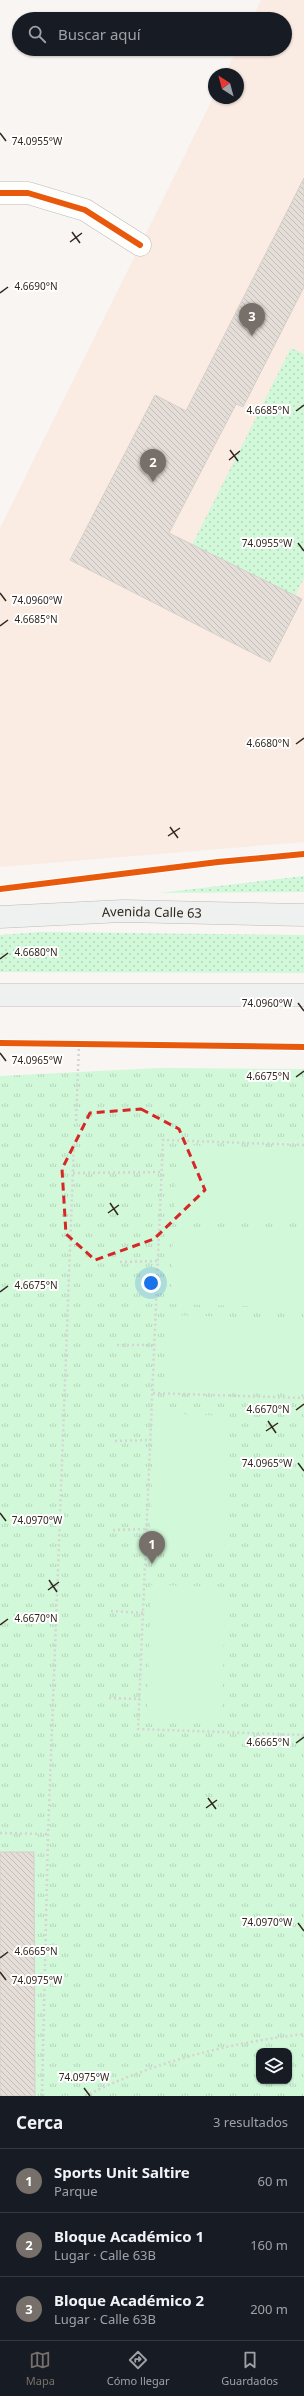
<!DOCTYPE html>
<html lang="es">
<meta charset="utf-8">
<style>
:root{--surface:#171b24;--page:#242831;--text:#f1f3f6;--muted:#9ea1a6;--line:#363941;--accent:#776f69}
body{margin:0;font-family:"Noto Sans",sans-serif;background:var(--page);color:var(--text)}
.controls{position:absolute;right:12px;bottom:12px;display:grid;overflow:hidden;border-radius:8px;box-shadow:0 1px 3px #0004}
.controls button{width:36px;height:36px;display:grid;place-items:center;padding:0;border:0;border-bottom:1px solid var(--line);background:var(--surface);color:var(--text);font:20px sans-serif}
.compass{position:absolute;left:208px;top:68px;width:36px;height:36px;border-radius:50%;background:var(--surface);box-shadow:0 1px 3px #0004;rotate:324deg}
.you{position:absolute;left:151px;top:1283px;width:14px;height:14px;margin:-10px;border:3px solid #fff;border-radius:50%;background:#1a73e8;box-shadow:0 0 0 6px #1a73e833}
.badge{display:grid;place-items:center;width:26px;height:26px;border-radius:50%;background:var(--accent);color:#fff;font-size:13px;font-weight:700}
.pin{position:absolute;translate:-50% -33px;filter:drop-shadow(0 1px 2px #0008)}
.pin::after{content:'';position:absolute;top:21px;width:14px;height:12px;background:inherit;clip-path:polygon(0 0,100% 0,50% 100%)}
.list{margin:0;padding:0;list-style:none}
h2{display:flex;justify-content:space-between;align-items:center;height:52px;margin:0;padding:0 16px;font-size:17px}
h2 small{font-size:13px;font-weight:400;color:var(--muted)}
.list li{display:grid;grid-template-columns:26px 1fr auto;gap:12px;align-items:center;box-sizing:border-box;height:64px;padding:0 16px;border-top:1px solid var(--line)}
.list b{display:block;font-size:15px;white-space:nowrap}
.list p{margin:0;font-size:13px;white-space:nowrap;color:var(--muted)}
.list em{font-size:13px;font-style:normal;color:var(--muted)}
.icon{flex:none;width:22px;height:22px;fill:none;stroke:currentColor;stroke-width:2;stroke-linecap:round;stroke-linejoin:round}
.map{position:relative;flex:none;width:304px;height:2096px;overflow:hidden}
.search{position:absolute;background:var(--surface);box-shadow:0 1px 3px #0004;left:12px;right:12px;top:12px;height:44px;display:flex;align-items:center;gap:10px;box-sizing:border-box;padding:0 14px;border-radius:22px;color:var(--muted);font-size:15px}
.sheet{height:244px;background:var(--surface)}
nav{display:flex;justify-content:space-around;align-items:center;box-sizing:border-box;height:56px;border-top:1px solid var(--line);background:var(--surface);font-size:11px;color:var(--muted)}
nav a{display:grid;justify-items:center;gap:2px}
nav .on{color:var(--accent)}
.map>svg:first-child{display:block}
</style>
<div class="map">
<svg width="304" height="2096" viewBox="0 0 304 2096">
<defs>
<pattern id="grass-dots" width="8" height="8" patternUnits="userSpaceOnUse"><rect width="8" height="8" fill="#d1f8d9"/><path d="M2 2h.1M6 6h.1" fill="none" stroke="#b4d5ba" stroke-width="1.8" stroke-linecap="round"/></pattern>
<pattern id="park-tufts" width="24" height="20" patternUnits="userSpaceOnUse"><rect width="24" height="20" fill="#d1f8d9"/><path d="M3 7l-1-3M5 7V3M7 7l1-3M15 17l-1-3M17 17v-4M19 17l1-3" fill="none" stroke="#b4d5ba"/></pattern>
<pattern id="building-back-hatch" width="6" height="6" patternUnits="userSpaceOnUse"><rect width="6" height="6" fill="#e4ddd8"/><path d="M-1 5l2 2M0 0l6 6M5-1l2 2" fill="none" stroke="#c4beb9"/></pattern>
</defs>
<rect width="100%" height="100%" fill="#f8f5f3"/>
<polygon fill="#faece3" points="261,0 304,0 304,842 0,867 0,528 214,96 214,98 238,98 238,74 225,74 237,49 285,49 285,19 252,19"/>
<g fill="url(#grass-dots)">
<polygon points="291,348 304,354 304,578 295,596 192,545"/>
<polygon points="304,876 304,892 159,893"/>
<polygon points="40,932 304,935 304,973 0,972 0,935"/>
</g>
<path fill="url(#park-tufts)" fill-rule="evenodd" d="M159,1068l145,1v1027h-304v-1020zM259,2051h30v30h-30z"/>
<g fill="#d1f8d9">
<polygon points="177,1145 304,1149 304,1223 174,1219"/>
<polygon points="173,1230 304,1233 304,1308 171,1304"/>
<polygon points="170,1315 304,1319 304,1393 168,1389"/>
<polygon points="154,1413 228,1416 224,1551 150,1550"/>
<polygon points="151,1585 225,1587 222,1723 147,1722"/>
</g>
<g fill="url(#building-back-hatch)" stroke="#d6cfca">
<polygon points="304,178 304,287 243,407 236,404 169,533 302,599 270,662 70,560 155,395 186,411"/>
<polygon points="0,1852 34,1852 35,2096 0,2096"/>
</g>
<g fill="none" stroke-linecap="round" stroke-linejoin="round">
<defs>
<polyline id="minor" points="0,193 28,193 85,210 140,245"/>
<g id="secondary">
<path id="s1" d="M0,917l123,-6 181,4"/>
<polyline points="0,995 304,995"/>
</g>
</defs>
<use href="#minor" stroke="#c0bab5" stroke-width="23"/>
<use href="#secondary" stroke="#c0bab5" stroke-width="23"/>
<g stroke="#d6d4d3" stroke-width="2.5" stroke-dasharray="2 3" stroke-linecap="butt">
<polyline points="76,1121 79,1044"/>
<polyline points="304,1145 163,1140 138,1729 304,1735"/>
<polyline points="73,1173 162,1172"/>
<polyline points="120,1262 158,1261"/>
<polyline points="117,1345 155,1345"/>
<polyline points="153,1393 304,1398"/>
<polyline points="115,1441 151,1440"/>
<polyline points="113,1530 147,1529"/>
<polyline points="111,1611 143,1613"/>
<polyline points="109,1698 140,1699"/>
<polyline points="0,1833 47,1834"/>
<polyline points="42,2096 48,1834 74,1143"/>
<path d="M85,2096c69,-34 143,-53 219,-62"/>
</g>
<use href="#minor" stroke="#fefefd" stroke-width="22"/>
<use href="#secondary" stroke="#eef1f0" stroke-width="22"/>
<defs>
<g id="cycleway">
<polyline points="0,193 28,193 85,210 140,245"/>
<polyline points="0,889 218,862 304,854"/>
<polyline points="0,1043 304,1047"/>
</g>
</defs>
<use href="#cycleway" stroke="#fff" stroke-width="8"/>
<use href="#cycleway" stroke="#e8590c" stroke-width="6"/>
</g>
<path fill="none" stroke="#d62828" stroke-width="3" stroke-dasharray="8 5" stroke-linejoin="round" d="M141,1109l38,20 26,61 -51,49 -59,21 -29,-26 -4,-65 28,-56z"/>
<path fill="none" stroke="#32271f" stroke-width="1.5" d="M0,133l6,8M72,232l8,11M70,242l12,-9M0,293l8,-6M296,411l8,-6M230,450l8,11M229,460l11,-9M298,543l6,8M0,593l6,8M0,626l8,-6M296,744l8,-6M170,827l8,11M168,836l12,-8M0,959l8,-6M298,1003l6,8M0,1053l6,8M296,1077l8,-6M110,1203l8,12M108,1213l11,-8M0,1292l8,-6M296,1410l8,-6M268,1421l8,12M266,1431l12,-8M298,1463l6,8M0,1513l6,8M49,1580l8,12M48,1590l11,-8M0,1625l8,-6M296,1743l8,-6M208,1798l8,11M206,1808l11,-8M298,1923l6,8M0,1958l8,-6M0,1972l6,8M84,2088l6,8"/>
<g text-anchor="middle" stroke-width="4" stroke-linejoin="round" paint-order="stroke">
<g font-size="13" fill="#32271f" stroke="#fff">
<text dy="5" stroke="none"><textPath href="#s1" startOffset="152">Avenida Calle 63</textPath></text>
</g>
</g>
<g font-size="10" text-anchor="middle" fill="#32271f" stroke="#fff" stroke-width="4" stroke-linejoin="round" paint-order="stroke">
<text x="37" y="145">74.0955°W</text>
<text x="36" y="290">4.6690°N</text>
<text x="268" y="414">4.6685°N</text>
<text x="267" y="547">74.0955°W</text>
<text x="37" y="604">74.0960°W</text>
<text x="36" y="623">4.6685°N</text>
<text x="268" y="747">4.6680°N</text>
<text x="36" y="956">4.6680°N</text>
<text x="267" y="1007">74.0960°W</text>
<text x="37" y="1064">74.0965°W</text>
<text x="268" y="1080">4.6675°N</text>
<text x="36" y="1289">4.6675°N</text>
<text x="268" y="1413">4.6670°N</text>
<text x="267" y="1467">74.0965°W</text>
<text x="37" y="1524">74.0970°W</text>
<text x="36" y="1622">4.6670°N</text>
<text x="268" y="1746">4.6665°N</text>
<text x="267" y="1926">74.0970°W</text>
<text x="36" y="1955">4.6665°N</text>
<text x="37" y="1984">74.0975°W</text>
<text x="84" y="2081">74.0975°W</text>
</g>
</svg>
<div class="controls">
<button><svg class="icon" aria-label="layers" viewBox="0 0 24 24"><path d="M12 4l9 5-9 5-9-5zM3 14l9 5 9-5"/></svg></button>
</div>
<svg class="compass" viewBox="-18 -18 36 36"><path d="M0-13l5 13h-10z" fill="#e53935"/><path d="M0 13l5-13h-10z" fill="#9ea1a6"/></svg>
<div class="you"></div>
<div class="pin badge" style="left:152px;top:1564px">1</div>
<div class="pin badge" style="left:153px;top:482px">2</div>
<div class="pin badge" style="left:252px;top:336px">3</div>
<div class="search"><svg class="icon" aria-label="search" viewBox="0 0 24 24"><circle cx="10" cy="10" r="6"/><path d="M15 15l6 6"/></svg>Buscar aquí</div>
</div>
<section class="sheet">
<h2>Cerca<small>3 resultados</small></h2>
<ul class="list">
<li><span class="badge">1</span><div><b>Sports Unit Saltire</b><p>Parque</p></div><em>60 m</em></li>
<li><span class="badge">2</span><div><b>Bloque Académico 1</b><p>Lugar · Calle 63B</p></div><em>160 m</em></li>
<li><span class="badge">3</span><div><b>Bloque Académico 2</b><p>Lugar · Calle 63B</p></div><em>200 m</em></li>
</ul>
</section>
<nav>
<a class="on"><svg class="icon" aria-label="map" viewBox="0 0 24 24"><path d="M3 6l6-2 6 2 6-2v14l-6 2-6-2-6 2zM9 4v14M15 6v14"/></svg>Mapa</a>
<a><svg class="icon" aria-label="directions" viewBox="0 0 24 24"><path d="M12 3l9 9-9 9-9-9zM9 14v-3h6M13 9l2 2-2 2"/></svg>Cómo llegar</a>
<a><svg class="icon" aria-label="saved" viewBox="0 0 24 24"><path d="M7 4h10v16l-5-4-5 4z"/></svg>Guardados</a>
</nav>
